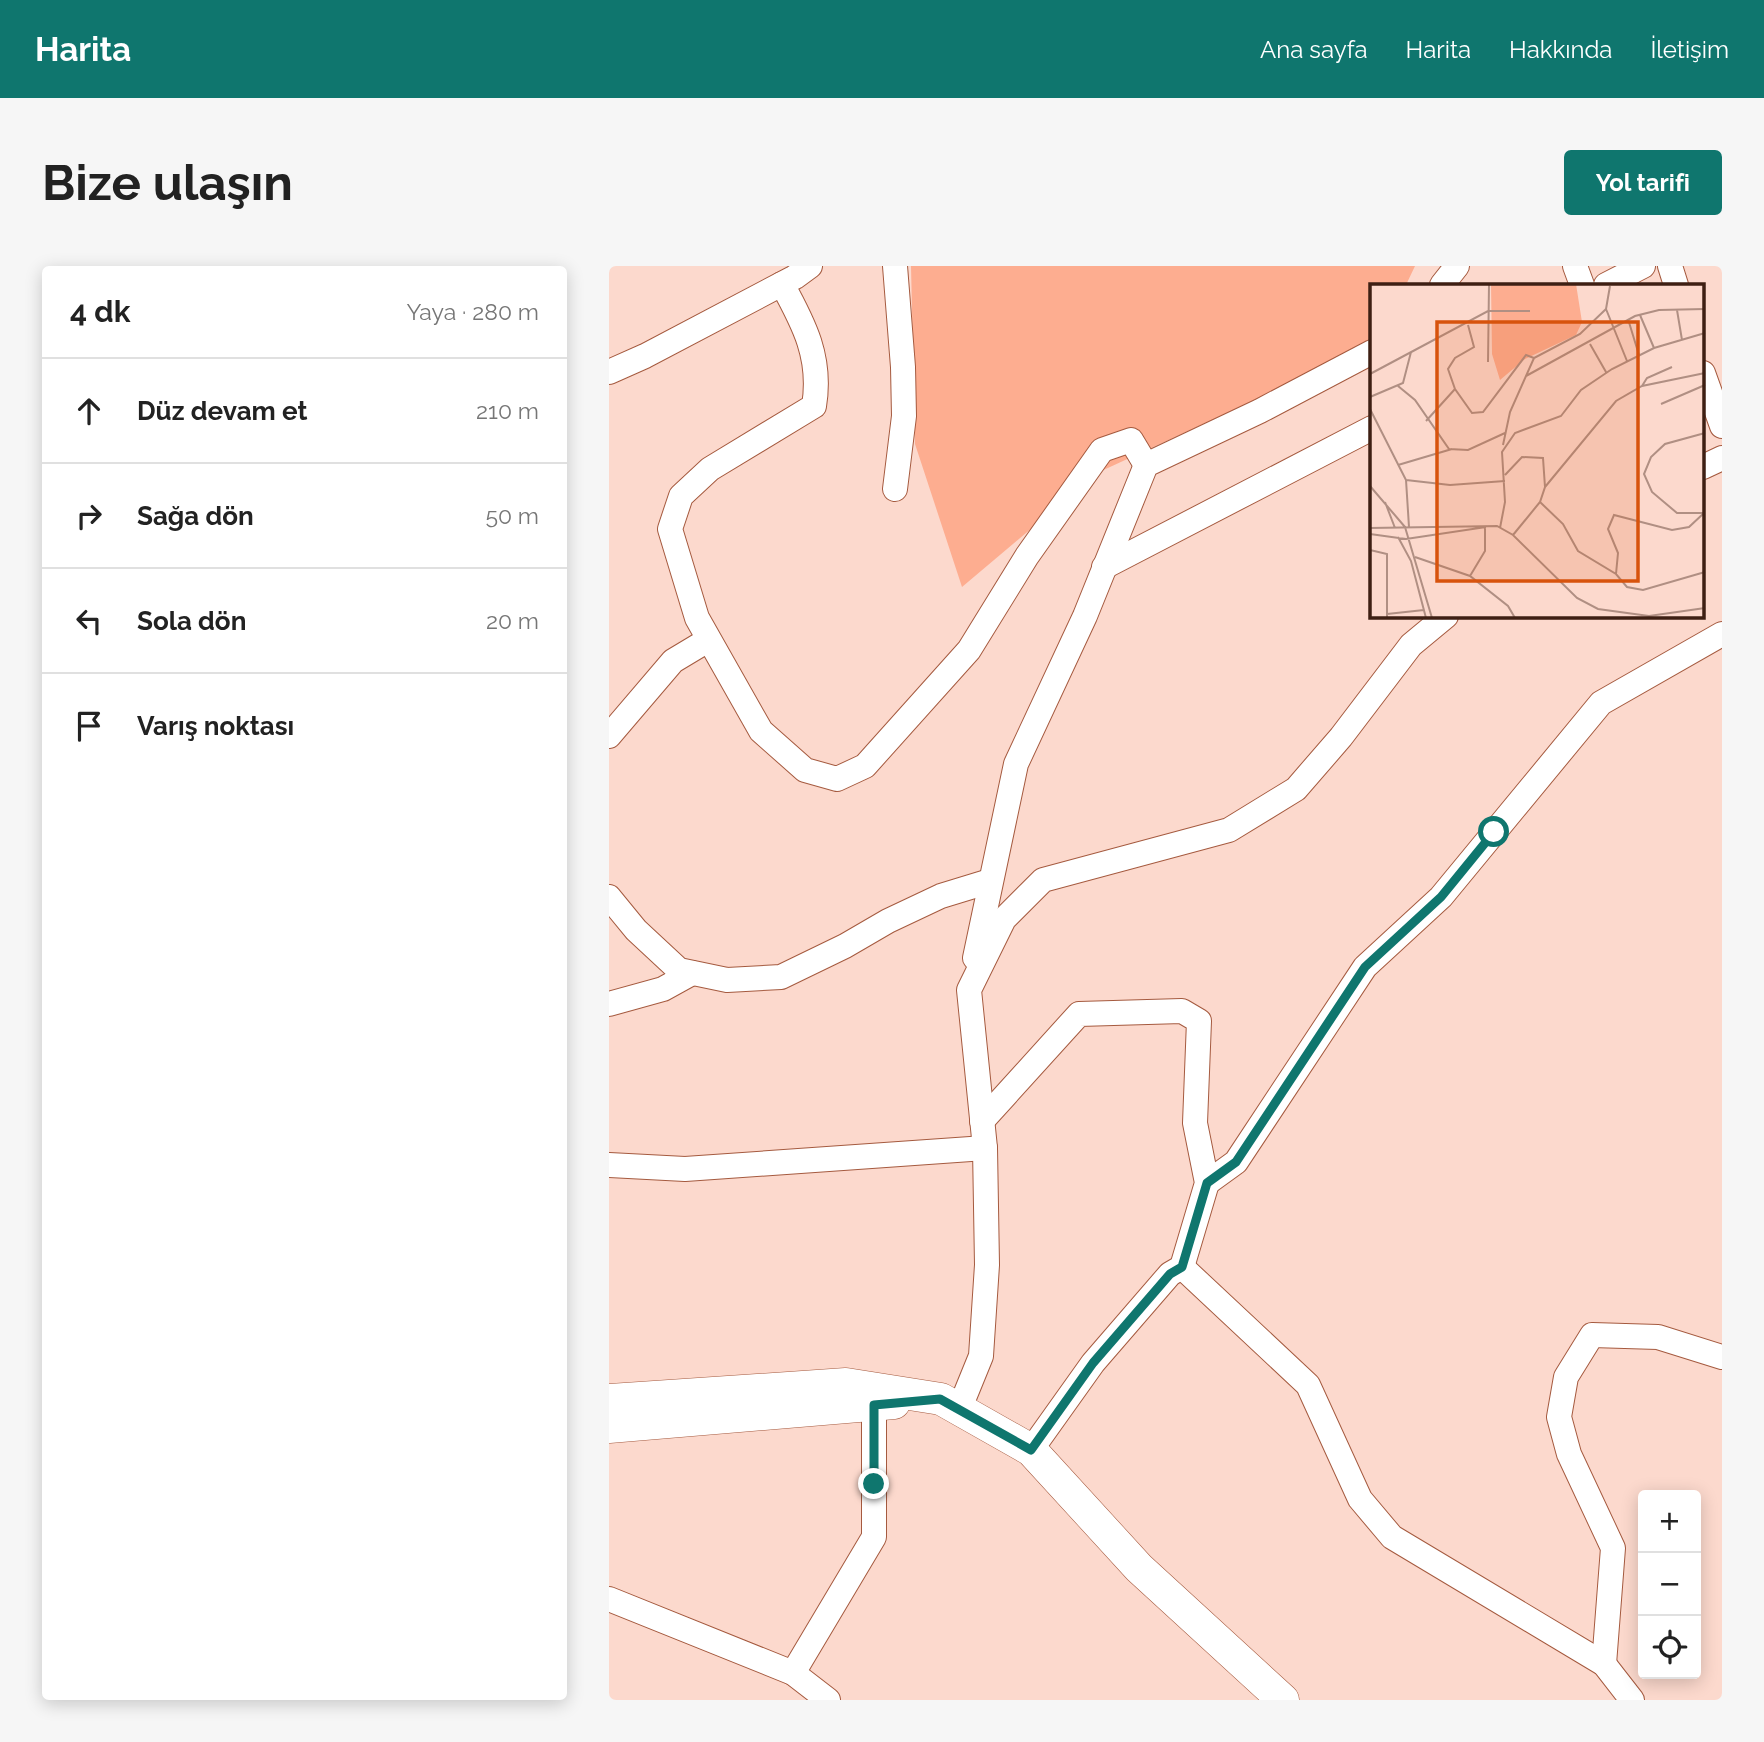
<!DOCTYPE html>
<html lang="tr">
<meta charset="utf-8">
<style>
:root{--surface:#fff;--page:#f6f6f6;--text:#222;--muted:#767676;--line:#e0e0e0;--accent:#0f766e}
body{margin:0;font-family:Raleway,sans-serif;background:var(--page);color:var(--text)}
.controls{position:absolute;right:21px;bottom:21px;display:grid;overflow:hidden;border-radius:7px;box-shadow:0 4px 18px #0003}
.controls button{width:63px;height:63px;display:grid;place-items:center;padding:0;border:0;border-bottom:2px solid var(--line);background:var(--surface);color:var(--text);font:35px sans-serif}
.stop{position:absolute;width:21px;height:21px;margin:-16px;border:5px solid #0f766e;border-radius:50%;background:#fff}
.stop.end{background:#0f766e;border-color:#fff;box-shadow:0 2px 7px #0008}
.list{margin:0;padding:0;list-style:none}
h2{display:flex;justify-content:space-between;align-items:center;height:91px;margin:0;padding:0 28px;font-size:30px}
h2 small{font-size:23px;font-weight:400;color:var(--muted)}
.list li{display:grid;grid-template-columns:46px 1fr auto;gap:21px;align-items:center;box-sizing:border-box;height:105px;padding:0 28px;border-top:2px solid var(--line)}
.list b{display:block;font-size:26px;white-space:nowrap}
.list em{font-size:23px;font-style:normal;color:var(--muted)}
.icon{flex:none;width:38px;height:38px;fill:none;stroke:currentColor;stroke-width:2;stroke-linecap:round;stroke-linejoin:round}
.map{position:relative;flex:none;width:1113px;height:1434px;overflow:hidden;border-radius:7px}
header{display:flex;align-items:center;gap:42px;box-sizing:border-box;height:98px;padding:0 35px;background:var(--accent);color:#fff}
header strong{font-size:33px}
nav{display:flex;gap:38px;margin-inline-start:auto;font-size:24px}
.intro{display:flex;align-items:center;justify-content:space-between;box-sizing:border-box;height:168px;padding:0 42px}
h1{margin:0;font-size:49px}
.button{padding:18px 32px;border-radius:7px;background:var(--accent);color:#fff;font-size:24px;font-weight:700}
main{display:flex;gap:42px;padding:0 42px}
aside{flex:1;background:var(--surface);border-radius:7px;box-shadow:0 4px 18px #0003}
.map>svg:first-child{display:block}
</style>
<header>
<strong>Harita</strong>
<nav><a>Ana sayfa</a><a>Harita</a><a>Hakkında</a><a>İletişim</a></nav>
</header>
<div class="intro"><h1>Bize ulaşın</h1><a class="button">Yol tarifi</a></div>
<main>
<aside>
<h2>4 dk<small>Yaya · 280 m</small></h2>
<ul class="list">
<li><svg class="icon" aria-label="ahead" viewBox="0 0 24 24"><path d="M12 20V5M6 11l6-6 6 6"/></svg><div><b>Düz devam et</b></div><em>210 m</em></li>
<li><svg class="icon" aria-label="right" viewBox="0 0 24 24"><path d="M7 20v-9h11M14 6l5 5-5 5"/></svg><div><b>Sağa dön</b></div><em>50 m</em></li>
<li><svg class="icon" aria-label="left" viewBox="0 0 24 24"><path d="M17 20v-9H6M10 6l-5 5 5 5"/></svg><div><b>Sola dön</b></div><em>20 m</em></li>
<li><svg class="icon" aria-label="arrive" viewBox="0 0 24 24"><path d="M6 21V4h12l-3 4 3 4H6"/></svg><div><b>Varış noktası</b></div></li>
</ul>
</aside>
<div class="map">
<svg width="1113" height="1434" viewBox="0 0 1113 1434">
<rect width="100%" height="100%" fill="#fcd9cd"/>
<polygon fill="#fdad90" points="302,0 806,0 797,19 763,19 763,80 488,207 353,321 306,178"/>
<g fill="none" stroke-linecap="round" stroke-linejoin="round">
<defs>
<g id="minor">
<polyline points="966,0 973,19"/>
<polyline points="1061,0 1067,19"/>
<path d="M173,18c22,40 40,74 32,122l-104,63 -29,27 -11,33 27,89 64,113 44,39 32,9 28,-13 104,-116 58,-94 75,-106 29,-10 15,25"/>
<polyline points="833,19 848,0"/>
<polyline points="997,19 1034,0"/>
<polyline points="0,106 36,90 186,11 201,0"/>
<polyline points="1094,107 1113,160"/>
<polyline points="1094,201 1113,192"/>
<polyline points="286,223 295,150 294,101 286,0"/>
<polyline points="495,301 763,162"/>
<polyline points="0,470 64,395 99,374"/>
<polyline points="0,631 27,664 70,704 118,714 172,711 236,680 279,655 332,630 381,615"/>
<polyline points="366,692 407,498 476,350 537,199 651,145 763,86"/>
<polyline points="0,738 54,723 83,707"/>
<polyline points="373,855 470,748 573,745 590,755 586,857 598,917 573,1001 561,1008 484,1097 422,1184"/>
<polyline points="0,899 76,903 376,882"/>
<polyline points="598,917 627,896 756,701 832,631 992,437 1113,368"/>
<polyline points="573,1001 699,1119 751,1233 783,1271 995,1398 1023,1434"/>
<polyline points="350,1144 372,1090 378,999 376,882 360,724 395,653 434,614 620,564 687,523 732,471 802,379 837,350"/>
<polyline points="0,1333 184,1407 219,1434"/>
<polyline points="995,1398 1004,1282 960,1188 950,1151 957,1111 983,1069 1049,1071 1113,1091"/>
<polyline points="184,1407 265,1271 265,1139"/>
</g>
<g id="major">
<polyline points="0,1134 237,1118 332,1133 422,1184 530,1302 674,1434"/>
<polyline points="0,1161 285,1137"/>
</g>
</defs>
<use href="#minor" stroke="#a55a3f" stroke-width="26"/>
<use href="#major" stroke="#a55a3f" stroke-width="33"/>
<use href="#minor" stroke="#fff" stroke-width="24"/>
<use href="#major" stroke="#fff" stroke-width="32"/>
</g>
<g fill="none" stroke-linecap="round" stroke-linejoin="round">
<polyline stroke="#0f766e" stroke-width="9" points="265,1218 265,1139 331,1133 422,1184 484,1097 561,1008 573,1001 598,917 627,896 756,701 832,631 885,566"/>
</g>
<g transform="translate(761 18)">
<rect width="334" height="334" fill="#fcd9cd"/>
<path d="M121,0h85l6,38 -6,13 -51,24 -25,21 -8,-26z" fill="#fdad90"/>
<path fill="none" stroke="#b08f83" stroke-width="2" d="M220,0h102M240,2l-4,23 21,52M307,26l5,30M270,31l14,33M258,35l11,36M98,41l6,22 -19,11 -7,11 7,20 17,24 11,-1 43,-57 8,3M220,60l16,28M118,78l1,-78M0,90l118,-63h42M156,92l109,-60 24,-6 46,-1M28,102l17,14 34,49 19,1 37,-17M272,102l5,-8 25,-11M0,113l33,-14 8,-31M291,120l44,-19M0,125l36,71 3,47M56,137l29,-32M133,161l7,-33 24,-54 46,-24 26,-25M28,181l54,-16M135,191l17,-18 21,1 2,29 -5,15 -27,33M36,196l44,5 55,-4M0,202l35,41M175,203l71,-86 26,-15 63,-13M15,218l10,26M170,218l23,22 15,27 38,23 11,13 16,3 62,-18M333,229h-26l-25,-21 -8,-18 7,-17 14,-13 40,-11M35,243l27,91M0,244l127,-2 16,9 64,63 21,11 51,7 56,-8M130,244l5,-26 -3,-50 13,-19 46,-17 20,-26 31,-21 42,-21 51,-15M0,250l36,5 80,-12M28,253l13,24 15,57M0,266l17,4v64M45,273l55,19 38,30 7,12M246,290l2,-21 -10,-24 6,-14 58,15 17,-3 15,-14M100,292l15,-25v-24M17,330l37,-4"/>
<path fill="#d7530d" fill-opacity="0.15" stroke="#d7530d" stroke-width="3.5" d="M67,38h201v259h-201z"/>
<rect width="334" height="334" fill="none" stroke="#3e1f13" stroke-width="3.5"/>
</g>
</svg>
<div class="controls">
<button>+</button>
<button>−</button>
<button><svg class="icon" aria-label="locate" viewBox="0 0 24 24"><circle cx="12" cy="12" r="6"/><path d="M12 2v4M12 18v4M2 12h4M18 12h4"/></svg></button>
</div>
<div class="stop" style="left:885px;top:566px"></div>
<div class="stop end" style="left:265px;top:1218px"></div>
</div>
</main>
